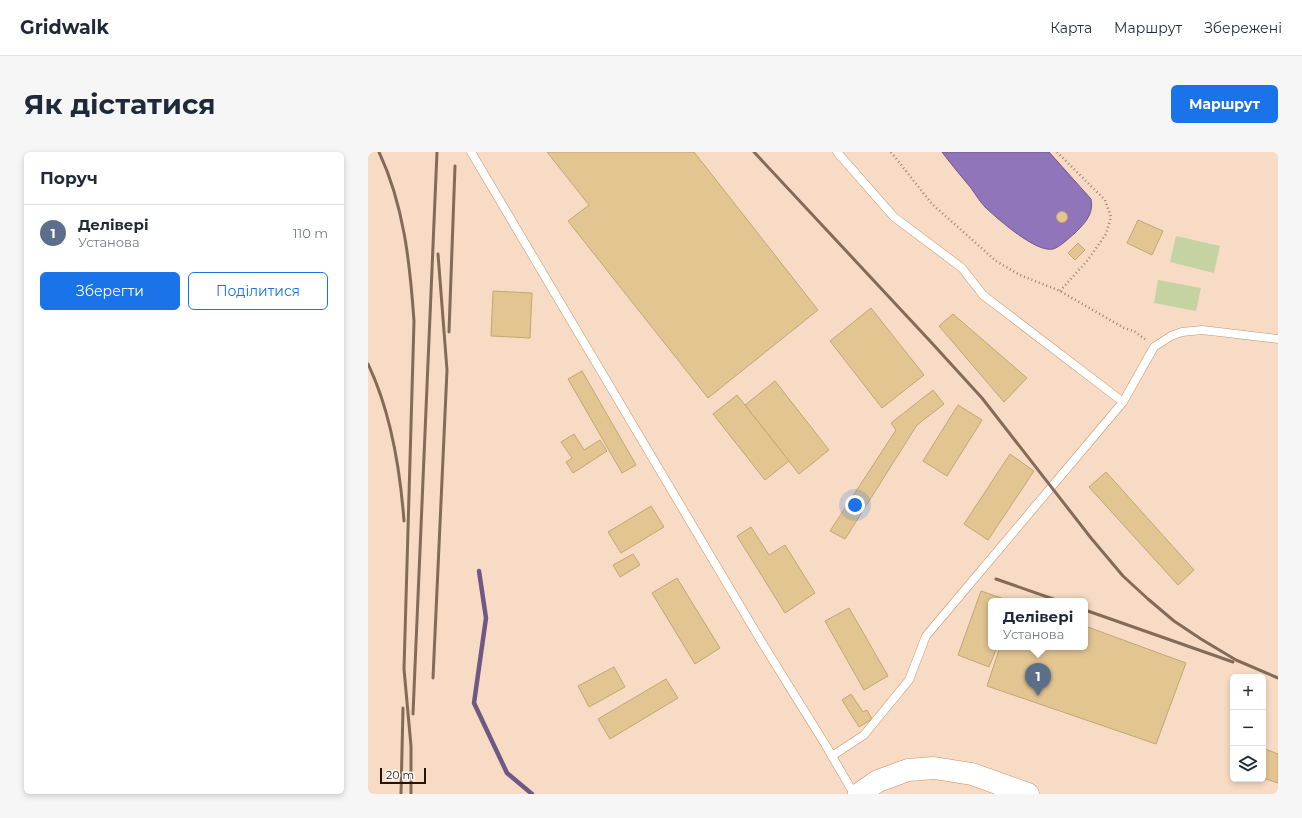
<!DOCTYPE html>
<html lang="uk">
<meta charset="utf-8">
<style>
:root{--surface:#fff;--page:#f6f6f7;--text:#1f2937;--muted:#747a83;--line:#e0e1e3;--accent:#1a73e8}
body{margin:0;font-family:Montserrat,sans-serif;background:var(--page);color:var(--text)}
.controls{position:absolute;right:12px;bottom:12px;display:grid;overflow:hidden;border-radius:6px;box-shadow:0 2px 6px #0003}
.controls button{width:36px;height:36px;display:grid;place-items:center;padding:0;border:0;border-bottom:1px solid var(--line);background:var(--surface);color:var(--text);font:20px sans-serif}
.scale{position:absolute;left:12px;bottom:10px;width:46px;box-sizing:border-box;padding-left:4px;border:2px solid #261506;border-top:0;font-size:11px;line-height:14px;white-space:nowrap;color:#261506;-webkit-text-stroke:3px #fff;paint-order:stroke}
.you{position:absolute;left:487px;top:353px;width:14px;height:14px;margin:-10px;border:3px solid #fff;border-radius:50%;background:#1a73e8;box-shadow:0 0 0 6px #1a73e833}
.badge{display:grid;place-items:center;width:26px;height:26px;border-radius:50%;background:var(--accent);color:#fff;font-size:13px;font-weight:700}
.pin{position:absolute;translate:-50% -33px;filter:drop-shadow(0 1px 2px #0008)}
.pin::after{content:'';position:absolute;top:21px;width:14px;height:12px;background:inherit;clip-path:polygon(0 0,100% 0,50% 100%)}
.popup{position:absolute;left:620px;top:446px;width:100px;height:52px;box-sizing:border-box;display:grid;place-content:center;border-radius:6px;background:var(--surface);filter:drop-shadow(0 1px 3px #0005);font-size:13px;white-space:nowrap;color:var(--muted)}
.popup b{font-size:15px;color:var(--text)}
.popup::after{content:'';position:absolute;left:50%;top:100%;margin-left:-8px;border:8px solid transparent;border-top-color:var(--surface)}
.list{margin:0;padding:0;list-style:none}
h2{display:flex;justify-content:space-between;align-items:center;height:52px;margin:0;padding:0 16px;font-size:17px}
h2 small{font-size:13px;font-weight:400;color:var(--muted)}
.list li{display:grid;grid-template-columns:26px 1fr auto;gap:12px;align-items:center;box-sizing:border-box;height:56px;padding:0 16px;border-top:1px solid var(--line)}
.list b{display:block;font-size:15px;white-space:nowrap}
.list p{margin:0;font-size:13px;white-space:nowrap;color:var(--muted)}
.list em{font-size:13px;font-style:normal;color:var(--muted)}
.actions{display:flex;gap:8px;padding:12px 16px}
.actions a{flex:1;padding:9px 0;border:1px solid var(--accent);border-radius:6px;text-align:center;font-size:14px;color:var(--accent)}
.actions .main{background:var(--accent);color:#fff}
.icon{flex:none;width:22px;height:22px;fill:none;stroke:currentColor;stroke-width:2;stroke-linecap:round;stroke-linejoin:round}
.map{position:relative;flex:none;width:910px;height:642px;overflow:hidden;border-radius:6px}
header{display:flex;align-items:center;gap:24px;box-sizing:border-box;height:56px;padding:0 20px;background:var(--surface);border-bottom:1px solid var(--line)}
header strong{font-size:19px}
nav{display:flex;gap:22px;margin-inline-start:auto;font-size:14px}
.intro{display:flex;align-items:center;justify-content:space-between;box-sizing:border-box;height:96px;padding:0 24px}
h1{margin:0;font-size:28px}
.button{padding:10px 18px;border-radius:6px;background:var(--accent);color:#fff;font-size:14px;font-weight:700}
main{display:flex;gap:24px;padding:0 24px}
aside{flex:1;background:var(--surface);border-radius:6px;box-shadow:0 2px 6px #0003}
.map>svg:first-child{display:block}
</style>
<header>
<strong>Gridwalk</strong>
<nav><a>Карта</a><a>Маршрут</a><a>Збережені</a></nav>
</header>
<div class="intro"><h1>Як дістатися</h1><a class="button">Маршрут</a></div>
<main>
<aside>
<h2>Поруч<small></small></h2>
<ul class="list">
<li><span class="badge" style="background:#5c6f8a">1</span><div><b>Делівері</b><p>Установа</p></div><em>110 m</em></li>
</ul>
<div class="actions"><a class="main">Зберегти</a><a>Поділитися</a></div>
</aside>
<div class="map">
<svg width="910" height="642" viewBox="0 0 910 642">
<rect width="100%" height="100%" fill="#f8dbc4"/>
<g fill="#c4d3a1">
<polygon points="808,84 852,94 846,121 802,110"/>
<polygon points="790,128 833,136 828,159 786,151"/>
</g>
<path fill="#9075ba" stroke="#705884" d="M574,0h107l42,47c3,15 -6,24 -16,34 -6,5 -15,14 -22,16 -17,4 -55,-30 -67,-41 -6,-6 -10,-13 -15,-20 -10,-12 -20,-24 -29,-36z"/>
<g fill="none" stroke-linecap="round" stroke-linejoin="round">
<polyline stroke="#705884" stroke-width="4.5" points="111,419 118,466 106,551 139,621 164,642"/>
</g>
<g fill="#e3c592" stroke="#c2a673">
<polygon points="179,0 326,0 450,158 340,246 200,69 221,53"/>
<circle cx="694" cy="65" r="5.5"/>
<polygon points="770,68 795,79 784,103 759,91"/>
<polygon points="710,91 717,98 707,108 700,101"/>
<polygon points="125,139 164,141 162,186 123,184"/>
<polygon points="503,156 556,223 514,256 462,189"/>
<polygon points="585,162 659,226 636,250 571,174"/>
<polygon points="214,219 268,313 254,321 200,227"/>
<polygon points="407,229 461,298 431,322 377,253"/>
<polygon points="565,238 576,252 549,273 477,387 462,379 528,278 523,271"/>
<polygon points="369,243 421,309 397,328 345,262"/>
<polygon points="590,253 614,268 579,324 555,309"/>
<polygon points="206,282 216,298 232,288 239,299 205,321 198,310 204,306 193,290"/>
<polygon points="642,302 666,319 620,388 596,372"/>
<polygon points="738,320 826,418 810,433 721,335"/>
<polygon points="283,354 296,375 253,401 240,380"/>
<polygon points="383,375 401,403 417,393 447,441 417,461 369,384"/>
<polygon points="265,402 272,413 252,425 245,413"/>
<polygon points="309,426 352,496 327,512 284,441"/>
<polygon points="613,439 642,449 623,449 623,495 629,495 621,515 590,503"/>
<polygon points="481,456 520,524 496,538 457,469"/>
<polygon points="717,474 818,511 788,592 619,534 632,495 717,495"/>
<polygon points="246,515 257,535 221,555 210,534"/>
<polygon points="298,527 310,546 242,587 230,567"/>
<polygon points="483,542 495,560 499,558 504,567 491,575 474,548"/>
<polygon points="895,596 910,602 910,631 895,626"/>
</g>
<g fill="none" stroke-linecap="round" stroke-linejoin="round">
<defs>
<g id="service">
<polyline points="103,0 393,489 457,592 486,642"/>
<polyline points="469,0 526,65 594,116 615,143 755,250"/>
<polyline points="464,604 496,583 541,528 558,484 755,250 786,195 803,184 814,180 834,178 910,187"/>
</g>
<polyline id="secondary" points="491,642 510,629 540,618 566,616 604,622 660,642"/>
</defs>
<use href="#service" stroke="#c0936d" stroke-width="9"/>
<use href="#secondary" stroke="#c0936d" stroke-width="23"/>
<g stroke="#99826e" stroke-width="2.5" stroke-dasharray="1 3" stroke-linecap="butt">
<polyline points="523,0 564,52 628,109 652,123 692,139 756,176 766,179 778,188"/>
<polyline points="689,0 737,48 743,65 738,82 719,109 692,139"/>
</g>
<use href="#service" stroke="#fff" stroke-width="8"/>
<use href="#secondary" stroke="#fff" stroke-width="22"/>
<g stroke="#826c59" stroke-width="3">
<path d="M11,0c25,53 31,112 35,169l-10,348 7,77v48"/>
<polyline points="386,0 562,189 614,246 723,386 755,424 780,447 806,469 833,487 868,508 910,526"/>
<polyline points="81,180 87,14"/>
<path d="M0,212c23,48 32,104 36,157"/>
<polyline points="628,427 691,449"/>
<polyline points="717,458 865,510"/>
<polyline points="65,526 79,218 70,102"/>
<polyline points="45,562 69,0"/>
<polyline points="33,642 35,556"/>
</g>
</g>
</svg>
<div class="controls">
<button>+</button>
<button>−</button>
<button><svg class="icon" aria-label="layers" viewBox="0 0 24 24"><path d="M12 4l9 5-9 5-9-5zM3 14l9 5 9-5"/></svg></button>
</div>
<div class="scale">20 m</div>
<div class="you"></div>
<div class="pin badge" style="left:670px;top:544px;background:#5c6f8a">1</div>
<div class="popup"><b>Делівері</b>Установа</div>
</div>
</main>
